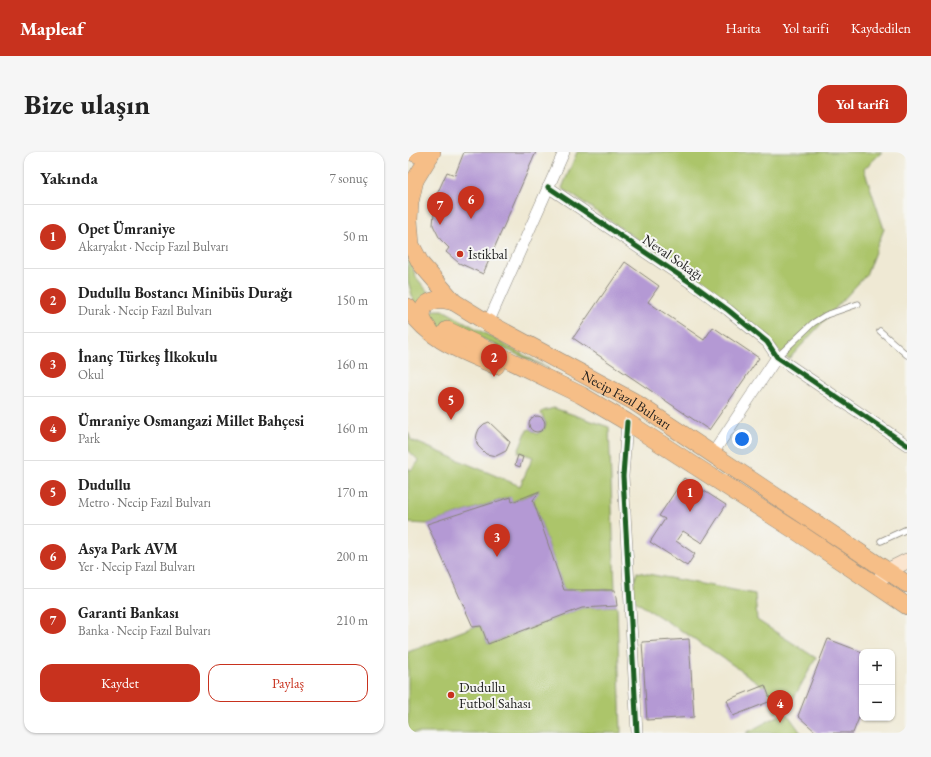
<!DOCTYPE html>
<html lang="tr">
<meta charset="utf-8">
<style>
:root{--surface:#fff;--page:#f6f6f6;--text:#222;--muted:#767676;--line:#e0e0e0;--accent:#c8321e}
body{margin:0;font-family:"EB Garamond",serif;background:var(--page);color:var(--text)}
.controls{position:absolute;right:12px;bottom:12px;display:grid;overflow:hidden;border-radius:8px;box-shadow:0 1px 3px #0004}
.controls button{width:36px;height:36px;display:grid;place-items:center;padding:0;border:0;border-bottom:1px solid var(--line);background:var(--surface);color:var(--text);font:20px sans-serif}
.you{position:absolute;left:334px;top:287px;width:14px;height:14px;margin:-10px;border:3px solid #fff;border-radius:50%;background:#1a73e8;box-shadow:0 0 0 6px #1a73e833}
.badge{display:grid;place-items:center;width:26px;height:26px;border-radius:50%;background:var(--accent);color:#fff;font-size:13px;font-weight:700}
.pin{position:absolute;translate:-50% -33px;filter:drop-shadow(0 1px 2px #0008)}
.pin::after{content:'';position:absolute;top:21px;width:14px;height:12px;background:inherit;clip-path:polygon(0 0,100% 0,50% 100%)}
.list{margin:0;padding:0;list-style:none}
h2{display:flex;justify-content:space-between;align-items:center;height:52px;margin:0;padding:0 16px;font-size:17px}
h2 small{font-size:13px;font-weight:400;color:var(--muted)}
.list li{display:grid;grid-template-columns:26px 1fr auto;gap:12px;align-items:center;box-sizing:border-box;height:64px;padding:0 16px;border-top:1px solid var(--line)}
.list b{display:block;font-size:15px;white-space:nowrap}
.list p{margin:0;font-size:13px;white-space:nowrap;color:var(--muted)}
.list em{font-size:13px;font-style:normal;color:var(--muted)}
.actions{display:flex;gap:8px;padding:12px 16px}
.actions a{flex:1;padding:9px 0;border:1px solid var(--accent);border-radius:12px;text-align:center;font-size:14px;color:var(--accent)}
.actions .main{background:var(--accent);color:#fff}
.map{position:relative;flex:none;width:499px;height:581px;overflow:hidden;border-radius:12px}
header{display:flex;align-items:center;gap:24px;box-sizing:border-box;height:56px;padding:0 20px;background:var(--accent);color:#fff}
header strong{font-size:19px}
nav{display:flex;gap:22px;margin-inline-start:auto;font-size:14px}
.intro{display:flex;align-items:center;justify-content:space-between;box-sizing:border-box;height:96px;padding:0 24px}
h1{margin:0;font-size:28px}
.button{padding:10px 18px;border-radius:12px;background:var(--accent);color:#fff;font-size:14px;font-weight:700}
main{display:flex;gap:24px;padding:0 24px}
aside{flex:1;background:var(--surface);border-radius:12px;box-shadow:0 1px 3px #0004}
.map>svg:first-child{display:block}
</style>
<header>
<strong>Mapleaf</strong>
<nav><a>Harita</a><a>Yol tarifi</a><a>Kaydedilen</a></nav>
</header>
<div class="intro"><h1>Bize ulaşın</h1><a class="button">Yol tarifi</a></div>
<main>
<aside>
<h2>Yakında<small>7 sonuç</small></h2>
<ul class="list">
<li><span class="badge">1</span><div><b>Opet Ümraniye</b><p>Akaryakıt · Necip Fazıl Bulvarı</p></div><em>50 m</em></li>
<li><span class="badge">2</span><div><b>Dudullu Bostancı Minibüs Durağı</b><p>Durak · Necip Fazıl Bulvarı</p></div><em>150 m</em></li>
<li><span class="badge">3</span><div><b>İnanç Türkeş İlkokulu</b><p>Okul</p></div><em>160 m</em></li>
<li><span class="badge">4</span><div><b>Ümraniye Osmangazi Millet Bahçesi</b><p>Park</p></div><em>160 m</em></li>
<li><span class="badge">5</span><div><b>Dudullu</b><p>Metro · Necip Fazıl Bulvarı</p></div><em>170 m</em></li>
<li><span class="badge">6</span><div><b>Asya Park AVM</b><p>Yer · Necip Fazıl Bulvarı</p></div><em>200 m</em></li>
<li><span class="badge">7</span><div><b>Garanti Bankası</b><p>Banka · Necip Fazıl Bulvarı</p></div><em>210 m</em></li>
</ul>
<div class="actions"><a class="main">Kaydet</a><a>Paylaş</a></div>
</aside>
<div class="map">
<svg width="499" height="581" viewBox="0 0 499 581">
<rect width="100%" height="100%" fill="#f6f6f2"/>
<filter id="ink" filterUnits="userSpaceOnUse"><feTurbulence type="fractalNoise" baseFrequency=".025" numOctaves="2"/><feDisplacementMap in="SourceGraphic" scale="8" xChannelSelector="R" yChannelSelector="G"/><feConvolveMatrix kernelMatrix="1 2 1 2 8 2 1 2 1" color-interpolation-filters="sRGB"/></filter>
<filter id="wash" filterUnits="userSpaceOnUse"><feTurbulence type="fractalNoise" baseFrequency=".012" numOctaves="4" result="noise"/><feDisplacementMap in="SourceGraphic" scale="16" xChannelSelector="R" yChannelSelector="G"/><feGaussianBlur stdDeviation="0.9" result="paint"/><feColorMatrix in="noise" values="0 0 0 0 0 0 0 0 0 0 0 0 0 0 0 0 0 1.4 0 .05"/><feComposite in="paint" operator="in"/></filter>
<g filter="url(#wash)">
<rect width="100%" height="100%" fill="#efe9d4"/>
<g fill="#acc56b" stroke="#647044">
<polygon points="169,0 474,0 456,17 476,77 458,123 381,207 277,120 154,36"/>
<polygon points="0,103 8,125 20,140 7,154 0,129"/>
<polygon points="26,158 35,158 141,217 42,172 37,184 24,175 21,164"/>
<polygon points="146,256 201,275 207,438 156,438 125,348 131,339 104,350 102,345 19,372 0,371 0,316 3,318 11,309 1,299 0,280 3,288 112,334 125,305 110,300 119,278 122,277 129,282 136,277 138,272 133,261 135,259"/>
<polygon points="229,420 347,442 349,468 408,506 378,560 393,581 338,581 377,560 367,561 355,534 299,495 222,446"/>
<polygon points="209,454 213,581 0,581 0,500 65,475 73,474 80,492 174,456"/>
</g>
<g id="blocks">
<g fill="#b499d4">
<polygon points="56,0 128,0 75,122 51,111 38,100 41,96 32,87 25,73 26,61 33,44 29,42 39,20 47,23"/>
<polygon points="217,110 251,134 240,150 296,188 305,175 351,206 301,278 165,186"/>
<circle cx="129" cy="272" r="8"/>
<polygon points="81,270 102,290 98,299 88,304 78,302 70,294 68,288 69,282 71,277 76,272"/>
<polygon points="110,303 115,305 112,315 107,313"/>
<polygon points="276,326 318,353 294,391 275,379 268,389 287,402 279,414 242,390 257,367 251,364"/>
<polygon points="132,339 125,348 156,438 207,438 209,454 174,456 80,492 73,474 65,475 19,372 103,345 104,350"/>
<polygon points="281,487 286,565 239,568 234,490"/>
<polygon points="420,487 454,500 454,558 445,581 409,581 390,564"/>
<polygon points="357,533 363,549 325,564 319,548"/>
</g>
</g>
</g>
<g filter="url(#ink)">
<use href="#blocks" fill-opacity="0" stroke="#868278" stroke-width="1"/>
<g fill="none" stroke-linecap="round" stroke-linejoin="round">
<defs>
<g id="service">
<polyline points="472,179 499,203"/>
<polyline points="369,205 405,171 418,163 450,152"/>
<polyline points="473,389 499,377"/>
</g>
<g id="minor">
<polyline points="140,35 286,133 320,158 359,190 369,205 499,293"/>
<polyline points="80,171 156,0"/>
<polyline points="219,270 215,324 229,581"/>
<polyline points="305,301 369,205"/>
</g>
<polyline id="secondary" points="473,426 479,419 499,409"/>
<g id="primary">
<polyline points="4,0 12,3 22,4"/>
<path id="s1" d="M7,28l-5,22 -1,18 2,25 10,19 33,38 34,21 145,78 274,183"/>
<polyline points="0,34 7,28 24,0"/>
<path d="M0,155c19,33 56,45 88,59"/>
<path d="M20,176c-10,-11 -7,-27 10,-28 5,-1 11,1 16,2"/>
<polyline points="39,178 173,243 219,270 391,381 499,454"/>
</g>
</defs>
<use href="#service" stroke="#868278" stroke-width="7"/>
<use href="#minor" stroke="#868278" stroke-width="12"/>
<use href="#secondary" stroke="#868278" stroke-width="16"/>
<use href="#primary" stroke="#868278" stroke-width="18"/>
<use href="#service" stroke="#fff" stroke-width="5.5"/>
<use href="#minor" stroke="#fff" stroke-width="11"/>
<use href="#secondary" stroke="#fbe5cf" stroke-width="15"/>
<use href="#primary" stroke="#f6be87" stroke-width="17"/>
<defs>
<g id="cycleway">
<polyline points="140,35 286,133 320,158 359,190 369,205 499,293"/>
<polyline points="219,270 215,324 229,581"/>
</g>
</defs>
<use href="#cycleway" stroke="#f6f6f2" stroke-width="8"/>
<use href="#cycleway" stroke="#1b5e20" stroke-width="5"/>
</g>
</g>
<g fill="#c8321e" stroke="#f6f6f2" stroke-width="1.5">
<circle cx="52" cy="102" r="4"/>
<circle cx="43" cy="543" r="4"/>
</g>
<g text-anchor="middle" stroke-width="4" stroke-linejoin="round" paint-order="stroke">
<g font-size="14" fill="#1c1c1c" stroke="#f6f6f2" text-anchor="start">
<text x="60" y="107">İstikbal</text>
<text x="51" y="540">Dudullu<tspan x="51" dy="16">Futbol Sahası</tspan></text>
</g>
<g font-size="14" fill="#1c1c1c" stroke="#f6f6f2">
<text transform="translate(265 105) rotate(34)" y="5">Neval Sokağı</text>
<text dy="5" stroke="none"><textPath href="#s1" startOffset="336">Necip Fazıl Bulvarı</textPath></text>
</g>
</g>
</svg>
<div class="controls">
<button>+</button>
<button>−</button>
</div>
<div class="you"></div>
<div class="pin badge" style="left:282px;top:360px">1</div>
<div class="pin badge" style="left:86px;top:225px">2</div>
<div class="pin badge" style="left:89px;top:405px">3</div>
<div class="pin badge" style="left:372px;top:571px">4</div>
<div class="pin badge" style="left:43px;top:268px">5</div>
<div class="pin badge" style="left:63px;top:67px">6</div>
<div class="pin badge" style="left:32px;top:73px">7</div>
</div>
</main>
